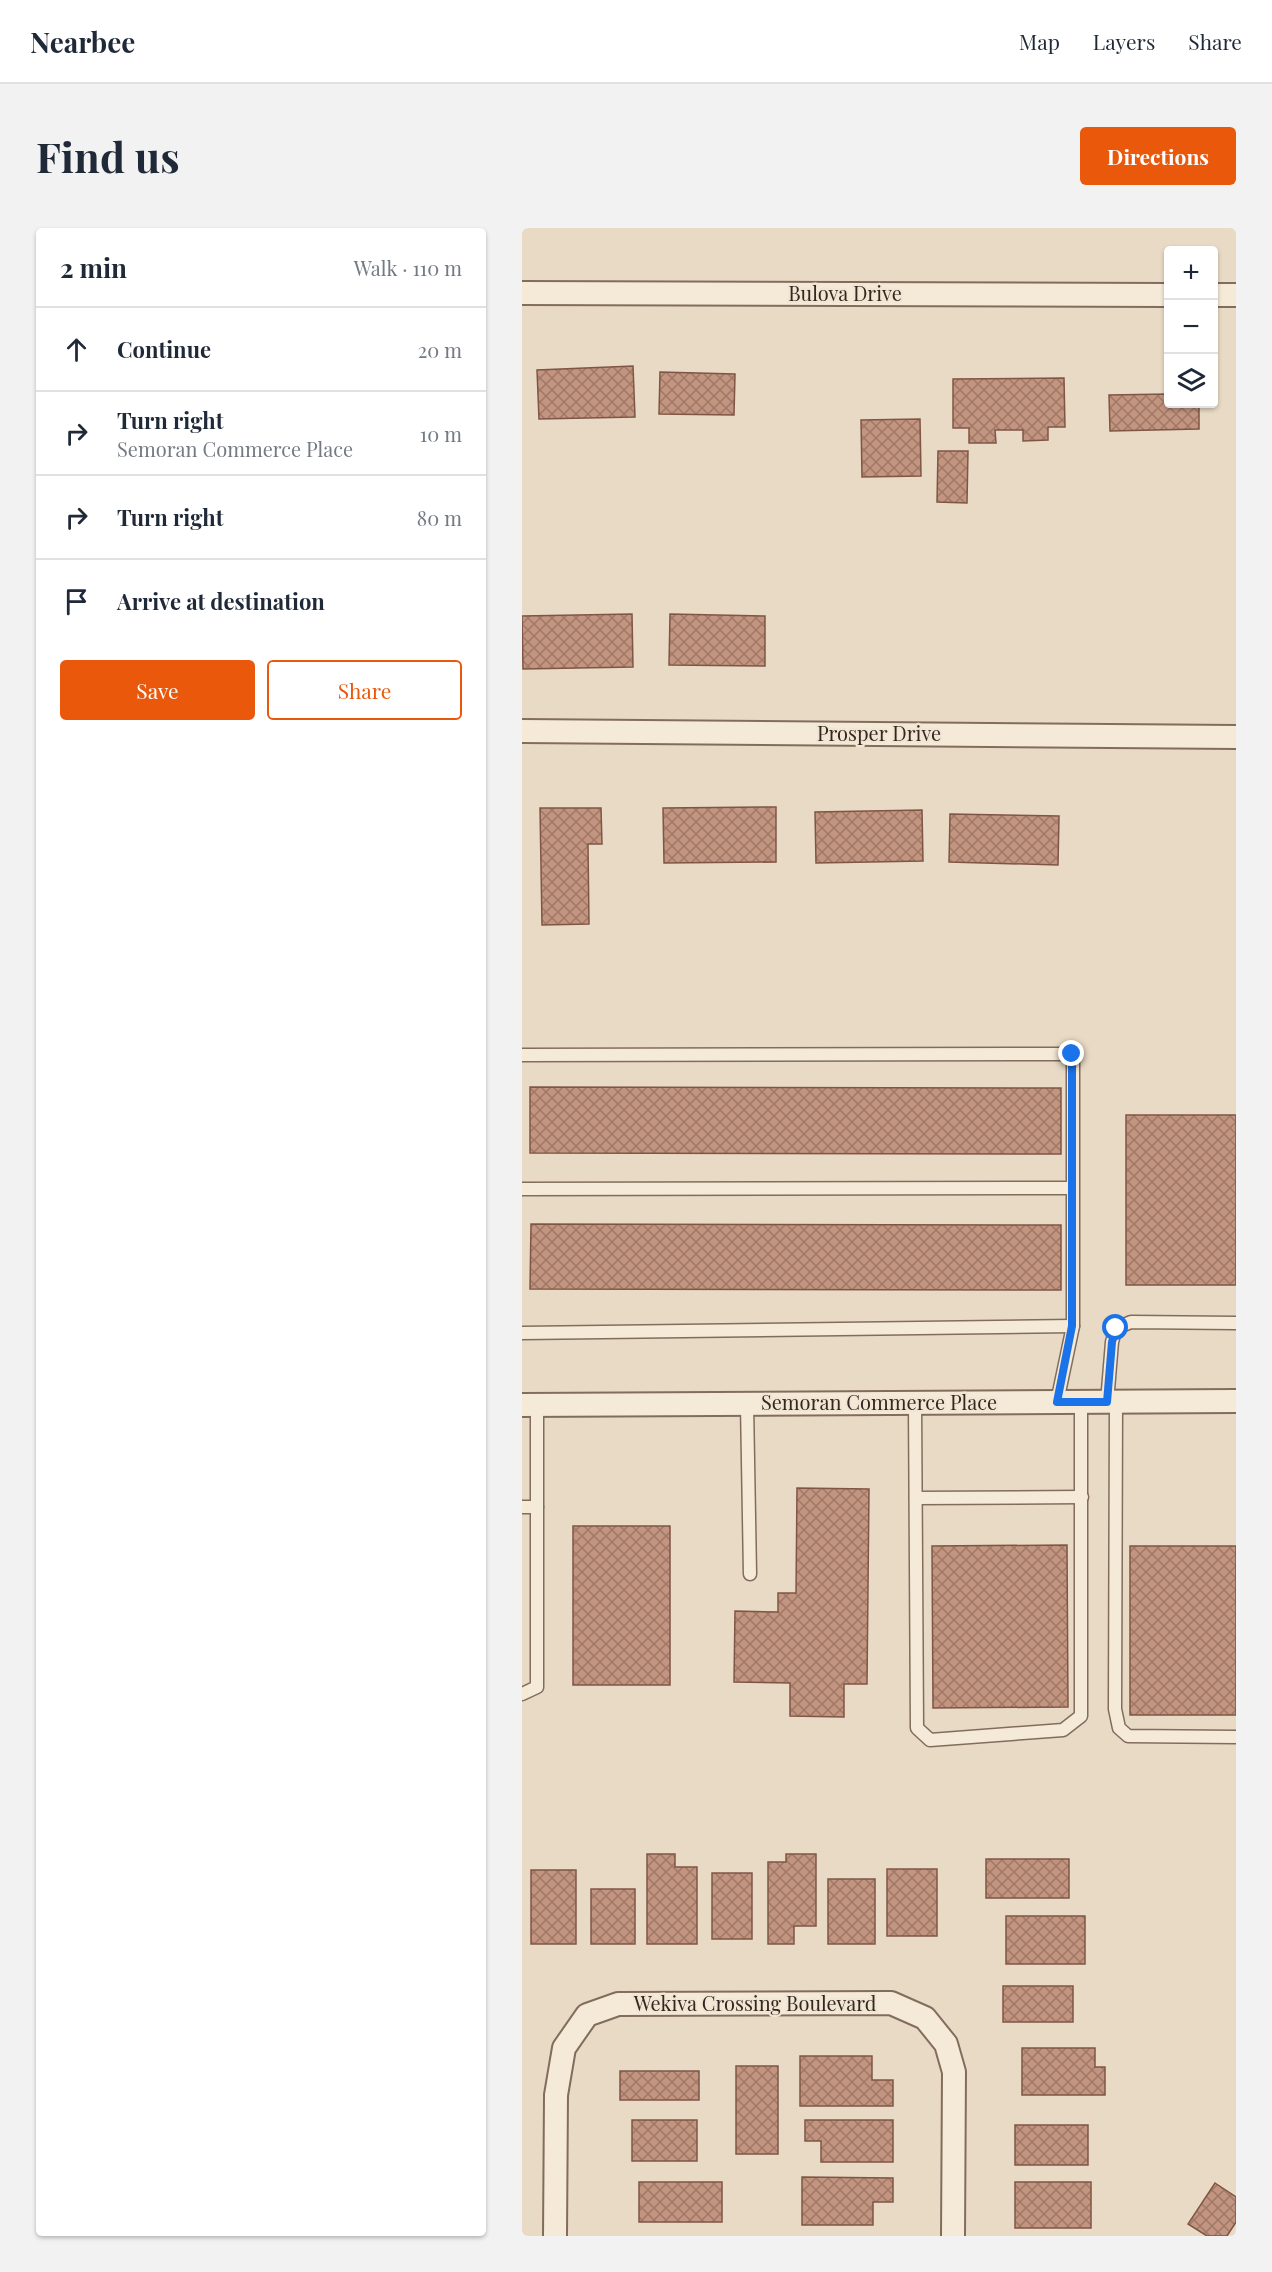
<!DOCTYPE html>
<meta charset="utf-8">
<style>
:root{--surface:#fff;--page:#f2f2f3;--text:#1f2937;--muted:#747a83;--line:#e0e1e3;--accent:#ea580c}
body{margin:0;font-family:"Playfair Display",serif;background:var(--page);color:var(--text)}
.controls{position:absolute;right:18px;top:18px;display:grid;overflow:hidden;border-radius:6px;box-shadow:0 2px 4px #0004}
.controls button{width:54px;height:54px;display:grid;place-items:center;padding:0;border:0;border-bottom:2px solid var(--line);background:var(--surface);color:var(--text);font:30px sans-serif}
.stop{position:absolute;width:18px;height:18px;margin:-14px;border:4px solid #1a73e8;border-radius:50%;background:#fff}
.stop.end{background:#1a73e8;border-color:#fff;box-shadow:0 2px 6px #0008}
.list{margin:0;padding:0;list-style:none}
h2{display:flex;justify-content:space-between;align-items:center;height:78px;margin:0;padding:0 24px;font-size:26px}
h2 small{font-size:20px;font-weight:400;color:var(--muted)}
.list li{display:grid;grid-template-columns:39px 1fr auto;gap:18px;align-items:center;box-sizing:border-box;height:84px;padding:0 24px;border-top:2px solid var(--line)}
.list b{display:block;font-size:22px;white-space:nowrap}
.list p{margin:0;font-size:20px;white-space:nowrap;color:var(--muted)}
.list em{font-size:20px;font-style:normal;color:var(--muted)}
.actions{display:flex;gap:12px;padding:18px 24px}
.actions a{flex:1;padding:14px 0;border:2px solid var(--accent);border-radius:6px;text-align:center;font-size:21px;color:var(--accent)}
.actions .main{background:var(--accent);color:#fff}
.icon{flex:none;width:33px;height:33px;fill:none;stroke:currentColor;stroke-width:2;stroke-linecap:round;stroke-linejoin:round}
.map{position:relative;flex:none;width:714px;height:2008px;overflow:hidden;border-radius:6px}
header{display:flex;align-items:center;gap:36px;box-sizing:border-box;height:84px;padding:0 30px;background:var(--surface);border-bottom:2px solid var(--line)}
header strong{font-size:28px}
nav{display:flex;gap:33px;margin-inline-start:auto;font-size:21px}
.intro{display:flex;align-items:center;justify-content:space-between;box-sizing:border-box;height:144px;padding:0 36px}
h1{margin:0;font-size:42px}
.button{padding:15px 27px;border-radius:6px;background:var(--accent);color:#fff;font-size:21px;font-weight:700}
main{display:flex;gap:36px;padding:0 36px}
aside{flex:1;background:var(--surface);border-radius:6px;box-shadow:0 2px 4px #0004}
.map>svg:first-child{display:block}
</style>
<header>
<strong>Nearbee</strong>
<nav><a>Map</a><a>Layers</a><a>Share</a></nav>
</header>
<div class="intro"><h1>Find us</h1><a class="button">Directions</a></div>
<main>
<aside>
<h2>2 min<small>Walk · 110 m</small></h2>
<ul class="list">
<li><svg class="icon" aria-label="ahead" viewBox="0 0 24 24"><path d="M12 20V5M6 11l6-6 6 6"/></svg><div><b>Continue</b></div><em>20 m</em></li>
<li><svg class="icon" aria-label="right" viewBox="0 0 24 24"><path d="M7 20v-9h11M14 6l5 5-5 5"/></svg><div><b>Turn right</b><p>Semoran Commerce Place</p></div><em>10 m</em></li>
<li><svg class="icon" aria-label="right" viewBox="0 0 24 24"><path d="M7 20v-9h11M14 6l5 5-5 5"/></svg><div><b>Turn right</b></div><em>80 m</em></li>
<li><svg class="icon" aria-label="arrive" viewBox="0 0 24 24"><path d="M6 21V4h12l-3 4 3 4H6"/></svg><div><b>Arrive at destination</b></div></li>
</ul>
<div class="actions"><a class="main">Save</a><a>Share</a></div>
</aside>
<div class="map">
<svg width="714" height="2008" viewBox="0 0 714 2008">
<defs>
<pattern id="building-cross-hatch" width="8" height="8" patternUnits="userSpaceOnUse" patternTransform="scale(1.5)"><rect width="8" height="8" fill="#c3947f"/><path d="M0 0l8 8M0 8l8-8" fill="none" stroke="#9f7967"/></pattern>
</defs>
<rect width="100%" height="100%" fill="#e9dac5"/>
<g fill="url(#building-cross-hatch)" stroke="#7f5645" stroke-width="1.5">
<polygon points="111,138 113,189 17,191 15,142"/>
<polygon points="138,144 213,146 212,187 137,186"/>
<polygon points="542,150 543,199 526,199 526,212 501,213 501,202 473,202 474,215 447,215 447,200 431,200 431,151"/>
<polygon points="646,166 646,176 677,176 677,201 588,203 587,167"/>
<polygon points="398,191 399,248 340,249 339,192"/>
<polygon points="416,223 446,223 445,275 415,274"/>
<polygon points="110,386 111,439 1,441 0,388"/>
<polygon points="148,386 243,388 243,438 147,437"/>
<polygon points="254,579 254,634 142,635 141,580"/>
<polygon points="18,580 79,580 80,616 66,616 67,696 20,697"/>
<polygon points="400,582 401,633 294,635 293,584"/>
<polygon points="428,586 537,588 536,637 427,634"/>
<polygon points="8,859 539,860 539,926 8,925"/>
<rect x="604" y="887" width="110" height="170"/>
<polygon points="9,996 539,997 539,1062 8,1061"/>
<polygon points="275,1260 347,1261 345,1456 322,1456 322,1489 268,1488 268,1455 212,1454 213,1383 256,1384 256,1365 274,1365"/>
<rect x="51" y="1298" width="97" height="159"/>
<polygon points="545,1317 546,1479 411,1480 410,1318"/>
<rect x="608" y="1318" width="106" height="169"/>
<polygon points="125,1626 153,1626 153,1639 175,1639 175,1716 125,1716"/>
<polygon points="264,1626 294,1626 294,1698 272,1698 272,1716 246,1716 246,1634 264,1634"/>
<rect x="464" y="1631" width="83" height="39"/>
<rect x="365" y="1641" width="50" height="67"/>
<rect x="9" y="1642" width="45" height="74"/>
<rect x="190" y="1645" width="40" height="66"/>
<rect x="306" y="1651" width="47" height="65"/>
<rect x="69" y="1661" width="44" height="55"/>
<rect x="484" y="1688" width="79" height="48"/>
<rect x="481" y="1758" width="70" height="36"/>
<polygon points="500,1820 573,1820 573,1839 583,1839 583,1867 500,1867"/>
<polygon points="278,1828 350,1828 350,1852 371,1852 371,1878 278,1878"/>
<rect x="214" y="1838" width="42" height="88"/>
<rect x="98" y="1843" width="79" height="29"/>
<rect x="110" y="1892" width="65" height="41"/>
<polygon points="283,1892 371,1892 371,1934 299,1934 299,1913 283,1913"/>
<rect x="493" y="1897" width="73" height="40"/>
<polygon points="280,1949 371,1950 371,1974 351,1974 351,1997 280,1997"/>
<rect x="117" y="1954" width="83" height="40"/>
<rect x="493" y="1954" width="76" height="46"/>
<polygon points="693,1955 714,1969 714,1994 705,2008 685,2008 666,1996"/>
</g>
<g fill="none" stroke-linecap="round" stroke-linejoin="round">
<defs>
<g id="service">
<polyline points="0,827 551,826 551,1098 535,1174"/>
<polyline points="0,961 550,960"/>
<polyline points="0,1105 551,1098"/>
<polyline points="585,1174 590,1114 594,1100 609,1094 714,1095"/>
<polyline points="594,1174 593,1481 597,1500 606,1508 714,1509"/>
<polyline points="393,1175 395,1500 408,1512 541,1502 559,1488 559,1174"/>
<polyline points="225,1176 228,1346"/>
<polyline points="394,1270 560,1269"/>
<polyline points="0,1279 15,1279"/>
<polyline points="0,1466 15,1459 15,1177"/>
</g>
<g id="minor">
<polyline points="0,65 646,67"/>
<polyline points="692,67 714,67"/>
<polyline points="0,503 714,509"/>
<polyline points="0,1177 714,1173"/>
<polyline points="33,2008 34,1867 42,1820 65,1787 96,1776 369,1775 403,1790 424,1816 432,1844 431,2008"/>
</g>
</defs>
<use href="#service" stroke="#826d5d" stroke-width="15"/>
<use href="#minor" stroke="#826d5d" stroke-width="26"/>
<use href="#service" stroke="#f5e9d7" stroke-width="12"/>
<use href="#minor" stroke="#f5e9d7" stroke-width="22"/>
</g>
<g fill="none" stroke-linecap="round" stroke-linejoin="round">
<polyline stroke="#1a73e8" stroke-width="8" points="550,826 550,1098 535,1174 585,1174 590,1114 594,1100"/>
</g>
<g text-anchor="middle" stroke-width="4.5" stroke-linejoin="round" paint-order="stroke">
<g font-size="20" fill="#34271f" stroke="#f1e5d4">
<text x="323" y="73">Bulova Drive</text>
<text x="357" y="513">Prosper Drive</text>
<text x="357" y="1182">Semoran Commerce Place</text>
<text x="233" y="1783">Wekiva Crossing Boulevard</text>
</g>
</g>
</svg>
<div class="controls">
<button>+</button>
<button>−</button>
<button><svg class="icon" aria-label="layers" viewBox="0 0 24 24"><path d="M12 4l9 5-9 5-9-5zM3 14l9 5 9-5"/></svg></button>
</div>
<div class="stop" style="left:594px;top:1100px"></div>
<div class="stop end" style="left:550px;top:826px"></div>
</div>
</main>
